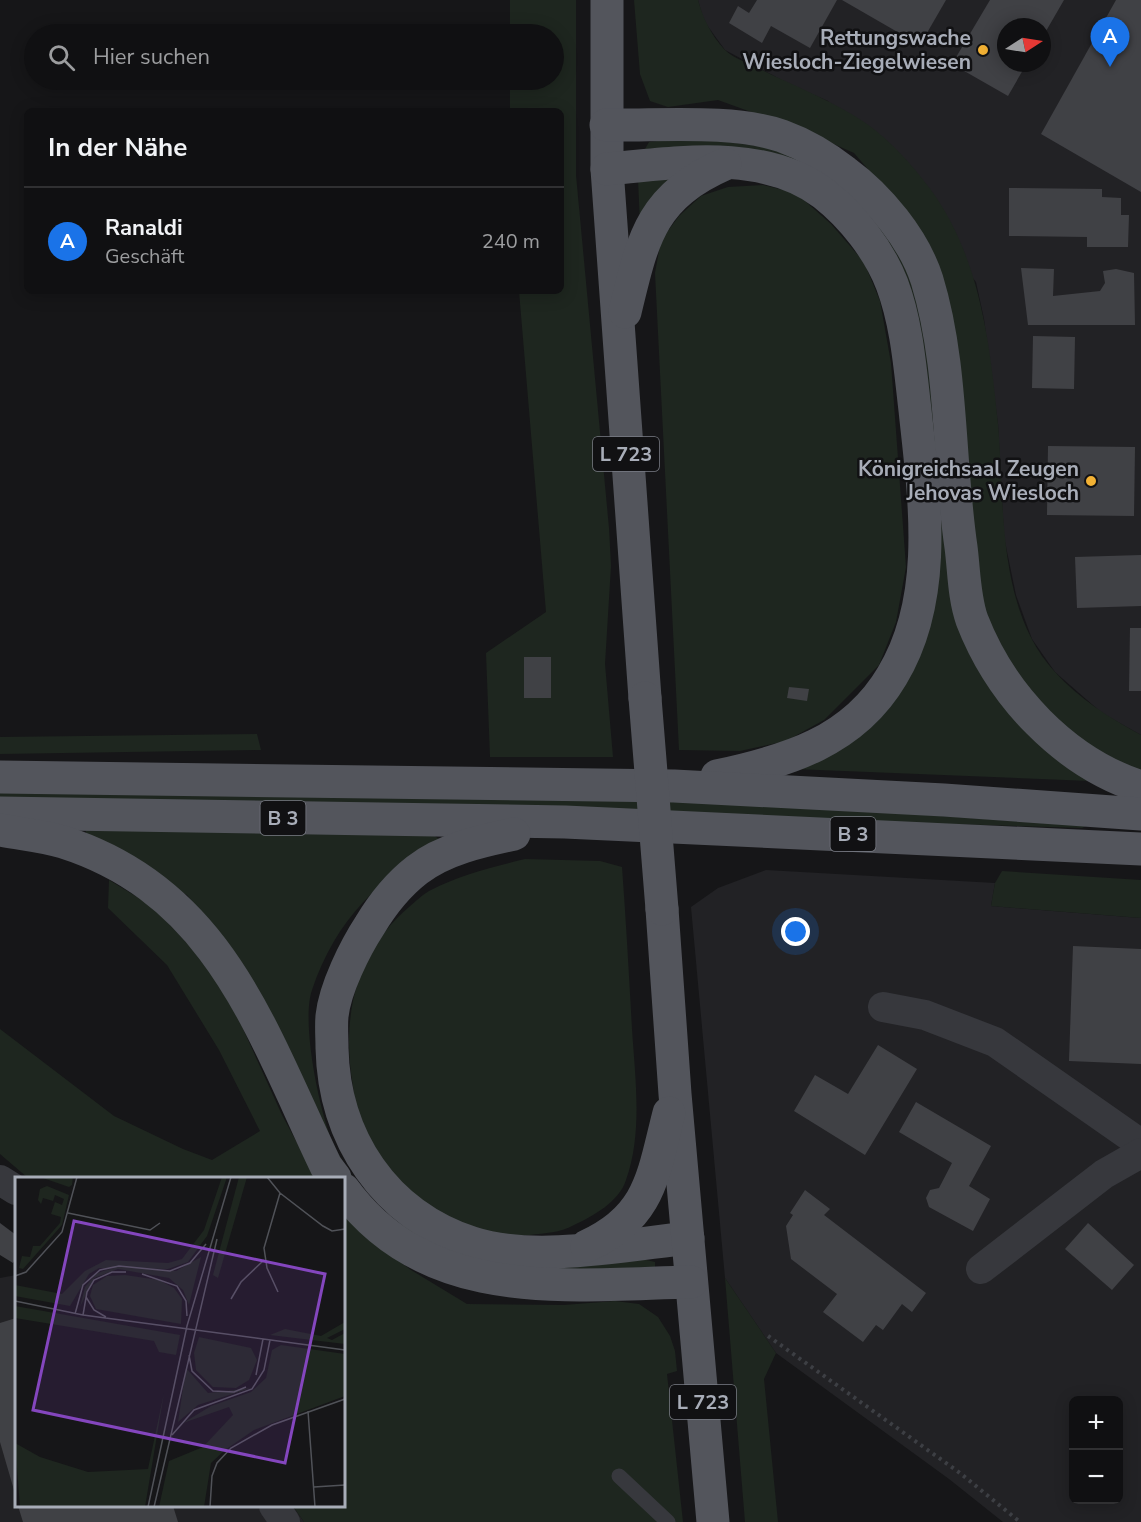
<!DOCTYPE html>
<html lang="de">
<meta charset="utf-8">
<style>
:root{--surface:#101012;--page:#19191b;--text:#f1f3f6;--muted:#9c9d9f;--line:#303032;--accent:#1a73e8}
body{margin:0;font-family:"Nunito Sans",sans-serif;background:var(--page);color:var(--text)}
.controls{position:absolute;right:18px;bottom:18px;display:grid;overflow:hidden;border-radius:9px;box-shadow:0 3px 15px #0003}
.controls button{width:54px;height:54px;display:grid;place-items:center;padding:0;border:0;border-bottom:2px solid var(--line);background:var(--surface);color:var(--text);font:30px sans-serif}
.compass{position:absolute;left:997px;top:18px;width:54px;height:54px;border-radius:50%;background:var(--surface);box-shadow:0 3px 15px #0003;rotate:78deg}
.you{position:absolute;left:796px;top:932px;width:21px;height:21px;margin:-15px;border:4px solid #fff;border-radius:50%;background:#1a73e8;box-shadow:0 0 0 9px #1a73e833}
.badge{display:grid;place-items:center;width:39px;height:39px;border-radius:50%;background:var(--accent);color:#fff;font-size:20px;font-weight:700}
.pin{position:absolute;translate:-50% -50px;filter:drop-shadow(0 2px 3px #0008)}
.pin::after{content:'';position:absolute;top:32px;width:21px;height:18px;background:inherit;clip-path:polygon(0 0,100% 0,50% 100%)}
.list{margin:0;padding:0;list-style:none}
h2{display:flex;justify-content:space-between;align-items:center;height:78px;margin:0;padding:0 24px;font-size:26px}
h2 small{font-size:20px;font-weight:400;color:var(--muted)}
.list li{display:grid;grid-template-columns:39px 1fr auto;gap:18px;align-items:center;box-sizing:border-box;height:108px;padding:0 24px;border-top:2px solid var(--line)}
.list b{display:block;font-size:22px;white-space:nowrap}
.list p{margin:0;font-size:20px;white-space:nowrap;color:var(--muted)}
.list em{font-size:20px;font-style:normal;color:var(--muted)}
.icon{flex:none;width:33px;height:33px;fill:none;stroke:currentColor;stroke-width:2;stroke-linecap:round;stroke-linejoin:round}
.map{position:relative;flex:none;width:1141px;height:1522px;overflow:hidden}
.search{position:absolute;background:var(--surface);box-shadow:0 3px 15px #0003;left:24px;top:24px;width:540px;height:66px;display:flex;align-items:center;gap:15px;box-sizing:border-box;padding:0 21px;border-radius:33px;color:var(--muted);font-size:22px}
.panel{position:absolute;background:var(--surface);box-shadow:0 3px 15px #0003;left:24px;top:108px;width:540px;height:186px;border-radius:9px}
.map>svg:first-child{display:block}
</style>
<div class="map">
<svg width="1141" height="1522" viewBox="0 0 1141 1522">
<rect width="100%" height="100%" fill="#161618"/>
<g fill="#222225" fill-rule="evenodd">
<path d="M698,0h443v735l-39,-22 -47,-41 -23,-33 -16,-44 -12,-58 -6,-113 -14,-105 -8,-37 -148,-181 -35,-15 -68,-36 -21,-29zM1006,27h36v36h-36z"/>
<path d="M766,870l229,13 -4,23 150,12v604h-138l-54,-43 -173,-126 -51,-75 -34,-371 27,-19zM1074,1400h44v100h-44z"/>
<polygon points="16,1275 16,1506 293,1506 304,1522 0,1522 0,1278"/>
</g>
<g fill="#1e261f">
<polygon points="510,0 576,0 576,175 609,528 611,566 605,664 613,757 490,757 486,653 546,612 519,291 561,291 561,111 510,111 510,80 554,80 554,34 510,34"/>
<path d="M634,0h64c5,18 13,35 26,49 7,8 22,13 32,18 37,19 76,33 111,57 25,18 46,42 64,66 49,67 59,154 67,234 7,80 -2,184 57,248 24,27 55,46 86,63v37l-10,-3 -42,-24 -47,-35 -36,-53 -27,-54 -82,-400 -43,-50 -43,-19 -93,-34 -50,7 -18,-6 -10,-27z"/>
<polygon points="674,139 713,140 773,148 816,164 890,230 927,317 959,607 1090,781 794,769 911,671 926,378 836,190 645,149 649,142"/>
<polygon points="684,176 640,224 638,179"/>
<polygon points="763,185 796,193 831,224 864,262 880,301 891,363 906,567 896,622 879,665 824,720 786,741 740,751 679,750 655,273 661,240 679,216 701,196 728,187"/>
<polygon points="257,734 261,750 0,754 0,737"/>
<polygon points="0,787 691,799 1086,826 1082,828 314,805 0,802"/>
<path d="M86,826l343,6 16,11c-65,33 -109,76 -133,147 -11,32 7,119 20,151 9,20 40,68 60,79 11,6 43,7 58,9 64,10 128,20 192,30l13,3v5l-82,10 -99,-8 -109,-65 -138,-259 -40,-50 -101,-56z"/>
<path d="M525,859l75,2 22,6c4,54 7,108 10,162 3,48 11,104 -6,151 -7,22 -33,36 -52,45 -15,8 -28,8 -44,10 -74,5 -147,-51 -172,-119 -3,-9 -4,-21 -5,-30 -12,-68 2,-133 56,-179 6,-5 13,-12 20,-16 30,-16 63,-24 96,-32z"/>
<polygon points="1002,871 1141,880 1141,918 991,906 995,883"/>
<polygon points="109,880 152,906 205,962 239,1020 282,1115 316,1178 28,1178 0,1154 0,1029 114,1116 183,1149 212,1160 260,1131 219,1050 167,965 108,908"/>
<polygon points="344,1212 369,1239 411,1270 467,1304 564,1305 615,1301 639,1304 658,1317 670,1336 675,1351 677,1371 667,1374 683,1522 304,1522 293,1506 344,1506"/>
<polygon points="725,1278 776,1353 764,1379 778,1522 745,1522"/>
</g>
<g fill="#404145">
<polygon points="757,0 837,0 810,48 771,26 762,43 729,23 738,6 749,13"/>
<polygon points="842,0 946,0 920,45"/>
<polygon points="990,0 1064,0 1042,38 1042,27 1006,27 1006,63 1027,63 1008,96 952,64"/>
<polygon points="1116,0 1141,0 1141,192 1041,134"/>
<polygon points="1009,188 1102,189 1102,197 1121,198 1121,215 1129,215 1128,247 1087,247 1087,237 1009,236"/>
<polygon points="1021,268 1054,269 1053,296 1100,291 1105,283 1103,271 1116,269 1134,273 1135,325 1028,325"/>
<polygon points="1033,336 1075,337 1074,389 1032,388"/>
<polygon points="1048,446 1135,447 1134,516 1047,515"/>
<polygon points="1141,555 1141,606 1077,608 1075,557"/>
<polygon points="1130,628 1141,628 1141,691 1129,691"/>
<rect x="524" y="657" width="27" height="41"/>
<polygon points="789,687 809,689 807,701 787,698"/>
<polygon points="1073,946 1141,949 1141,1064 1069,1061"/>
<polygon points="878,1045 917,1069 865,1155 794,1111 815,1075 848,1094"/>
<polygon points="916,1102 991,1146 969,1186 990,1199 973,1231 929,1207 926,1198 930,1190 939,1188 952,1163 899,1132"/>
<polygon points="805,1190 830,1209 824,1215 926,1293 912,1312 902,1304 883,1330 876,1325 863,1342 823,1312 837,1294 791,1259 786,1226 793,1215 790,1213"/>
<polygon points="0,1223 16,1235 16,1258 13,1263 0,1255"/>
<polygon points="1088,1223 1134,1265 1112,1290 1065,1249"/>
<polygon points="16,1318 16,1497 0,1442 0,1323"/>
<polygon points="18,1506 173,1506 178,1522 23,1522"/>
</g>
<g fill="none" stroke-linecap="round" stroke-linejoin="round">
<polyline stroke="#3d3f44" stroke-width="4" stroke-dasharray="3 4.5" stroke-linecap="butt" points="768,1336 960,1473 1020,1522"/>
<polyline stroke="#37383d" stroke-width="15" points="619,1476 668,1522"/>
<g stroke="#37383d" stroke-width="30">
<polyline points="883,1007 925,1015 995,1042 1141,1144"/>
<polyline points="0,1180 16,1190"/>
<polyline points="981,1269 1104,1174 1141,1153"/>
<polyline points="274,1506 285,1522"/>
</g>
<g stroke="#53555c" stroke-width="33">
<polyline points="607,0 607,169 645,698"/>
<path d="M606,125c53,1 127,-6 176,11 22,8 44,21 63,36 34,25 69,67 82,108 26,85 21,179 34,267 3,23 3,51 11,73 29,75 92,142 169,167"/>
<path d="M607,169c68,-6 158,-21 217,25 28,22 55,56 68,90 15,40 18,84 23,126 9,86 25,187 -23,266 -39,66 -105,85 -175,100"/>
<path d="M625,312c18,-74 25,-115 100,-148"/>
<polyline points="0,777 674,786 944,800 1141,814"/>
<polyline points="0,813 565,822 1141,849"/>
<path d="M0,830c20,4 43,6 63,12 157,50 199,191 263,324l9,12"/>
<path d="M514,834c-33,7 -70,15 -97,36 -18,14 -35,35 -47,55 -15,23 -35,63 -38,91 -1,10 0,21 0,32 2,90 52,166 140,195 61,20 153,2 216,-5"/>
<polyline points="662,909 675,1094 713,1522"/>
<path d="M344,1190c84,114 222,95 347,92"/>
<path d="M587,1246c64,-29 66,-71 82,-133"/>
</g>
<polyline stroke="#53555c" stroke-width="33" points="645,698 662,909"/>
</g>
<g fill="#f2b134" stroke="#111113" stroke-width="2">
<circle cx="983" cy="50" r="6"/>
<circle cx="1091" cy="481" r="6"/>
</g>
<g text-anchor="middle" stroke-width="5" stroke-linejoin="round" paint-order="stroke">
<g fill="#111113" stroke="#7b7e86" stroke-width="1.5">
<rect x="593" y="437" width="66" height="34" rx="4.5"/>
<rect x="260.5" y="801" width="45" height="34" rx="4.5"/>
<rect x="830.5" y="817" width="45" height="34" rx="4.5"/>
<rect x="670" y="1385" width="66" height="34" rx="4.5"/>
</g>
<g font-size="20" font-weight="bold" fill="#a8adb8">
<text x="626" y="461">L 723</text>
<text x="283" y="825">B 3</text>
<text x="853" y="841">B 3</text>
<text x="703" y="1409">L 723</text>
</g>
<g font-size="21" font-weight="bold" fill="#a8adb8" stroke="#111113" text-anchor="end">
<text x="971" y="45">Rettungswache<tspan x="971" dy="24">Wiesloch-Ziegelwiesen</tspan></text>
<text x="1079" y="476">Königreichsaal Zeugen<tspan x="1079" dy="24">Jehovas Wiesloch</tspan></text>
</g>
</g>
<g transform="translate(15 1177)">
<rect width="330" height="330" fill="#161618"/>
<path d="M25,0h33l-1,8 -3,2zM207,0h5l-20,59 -19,26 -20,7 -69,-1 -10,6 -19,32 -55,-10v-11l47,9 23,-23 21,-11 62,3 14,-4 22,-29zM224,0h8l-29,101 -5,-3zM32,9l22,9 -7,30 -39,44 -4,-1 3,-12 8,1 3,-11h7l20,-23 1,-6 -10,-3 4,-12 7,3 2,-6 -9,-4 -2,6 -10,-3 -2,6 -3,-4 2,-11zM186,80l-12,48 -6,-15 -14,-12 -51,-9 -24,9 -14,29 5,-20 11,-13 7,-3 15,-4 58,4zM110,98l34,5 15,8 8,11 -1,25 -85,-15 -6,-13 3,-11 14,-9zM0,129l165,29 -4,20 -17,-3 -5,-11 -139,-23zM330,145v7l-18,9 5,2 13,-7v11l-75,-9 15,-6 36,7zM184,160l52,11 6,12 -8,20 -13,8 -23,-1 -17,-17 -2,-17zM266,168l64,9v42l-91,34 -29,20 -14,13 -7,44h-45l10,-46 34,-14 30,-32 -4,-8 -46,16 28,-17 40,-14 15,-14 6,-28zM171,191l22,25 43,-5 -53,17 -20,17zM149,216l-19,114h-125l-5,-64 25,14 48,15 60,-3z" fill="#1e261f"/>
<path fill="none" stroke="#505258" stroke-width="1.5" d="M252,0l13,16 43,33 9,5 13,-2M53,36l82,17 10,-7M127,97l35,12 9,15 1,15M0,99l11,-4 36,-40 15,-55M263,115l-11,-24 -3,-20 16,-55M71,120l8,13 12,7M216,122l10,-17 23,-22M0,124l68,14 262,35M60,137l8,-29 17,-15 19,-4 51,5 20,-8 16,-19M68,138l4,-23 7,-12 18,-8h14M174,178l3,16 21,20 21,1 12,-5M241,198l7,-36M293,234l7,96M157,258l22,-25 58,-21 12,-19 6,-30M299,310l31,-2M133,330l39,-181 44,-149M139,330l63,-268M195,330l2,-31 5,-13 14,-15 41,-23 73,-26"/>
<path fill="#8446be" fill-opacity="0.15" stroke="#8446be" stroke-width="3" d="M59,44l251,53 -40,189 -252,-53z"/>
<rect width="330" height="330" fill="none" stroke="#a8adb8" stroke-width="3"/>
</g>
</svg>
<div class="controls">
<button>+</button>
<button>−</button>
</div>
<svg class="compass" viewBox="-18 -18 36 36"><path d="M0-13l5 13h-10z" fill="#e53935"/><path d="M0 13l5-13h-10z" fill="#9c9d9f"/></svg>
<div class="you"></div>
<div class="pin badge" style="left:1110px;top:67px">A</div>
<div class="search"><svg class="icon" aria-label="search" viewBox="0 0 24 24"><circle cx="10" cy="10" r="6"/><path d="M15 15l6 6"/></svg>Hier suchen</div>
<section class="panel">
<h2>In der Nähe<small></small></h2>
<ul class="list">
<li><span class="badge">A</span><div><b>Ranaldi</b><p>Geschäft</p></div><em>240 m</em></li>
</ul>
</section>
</div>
